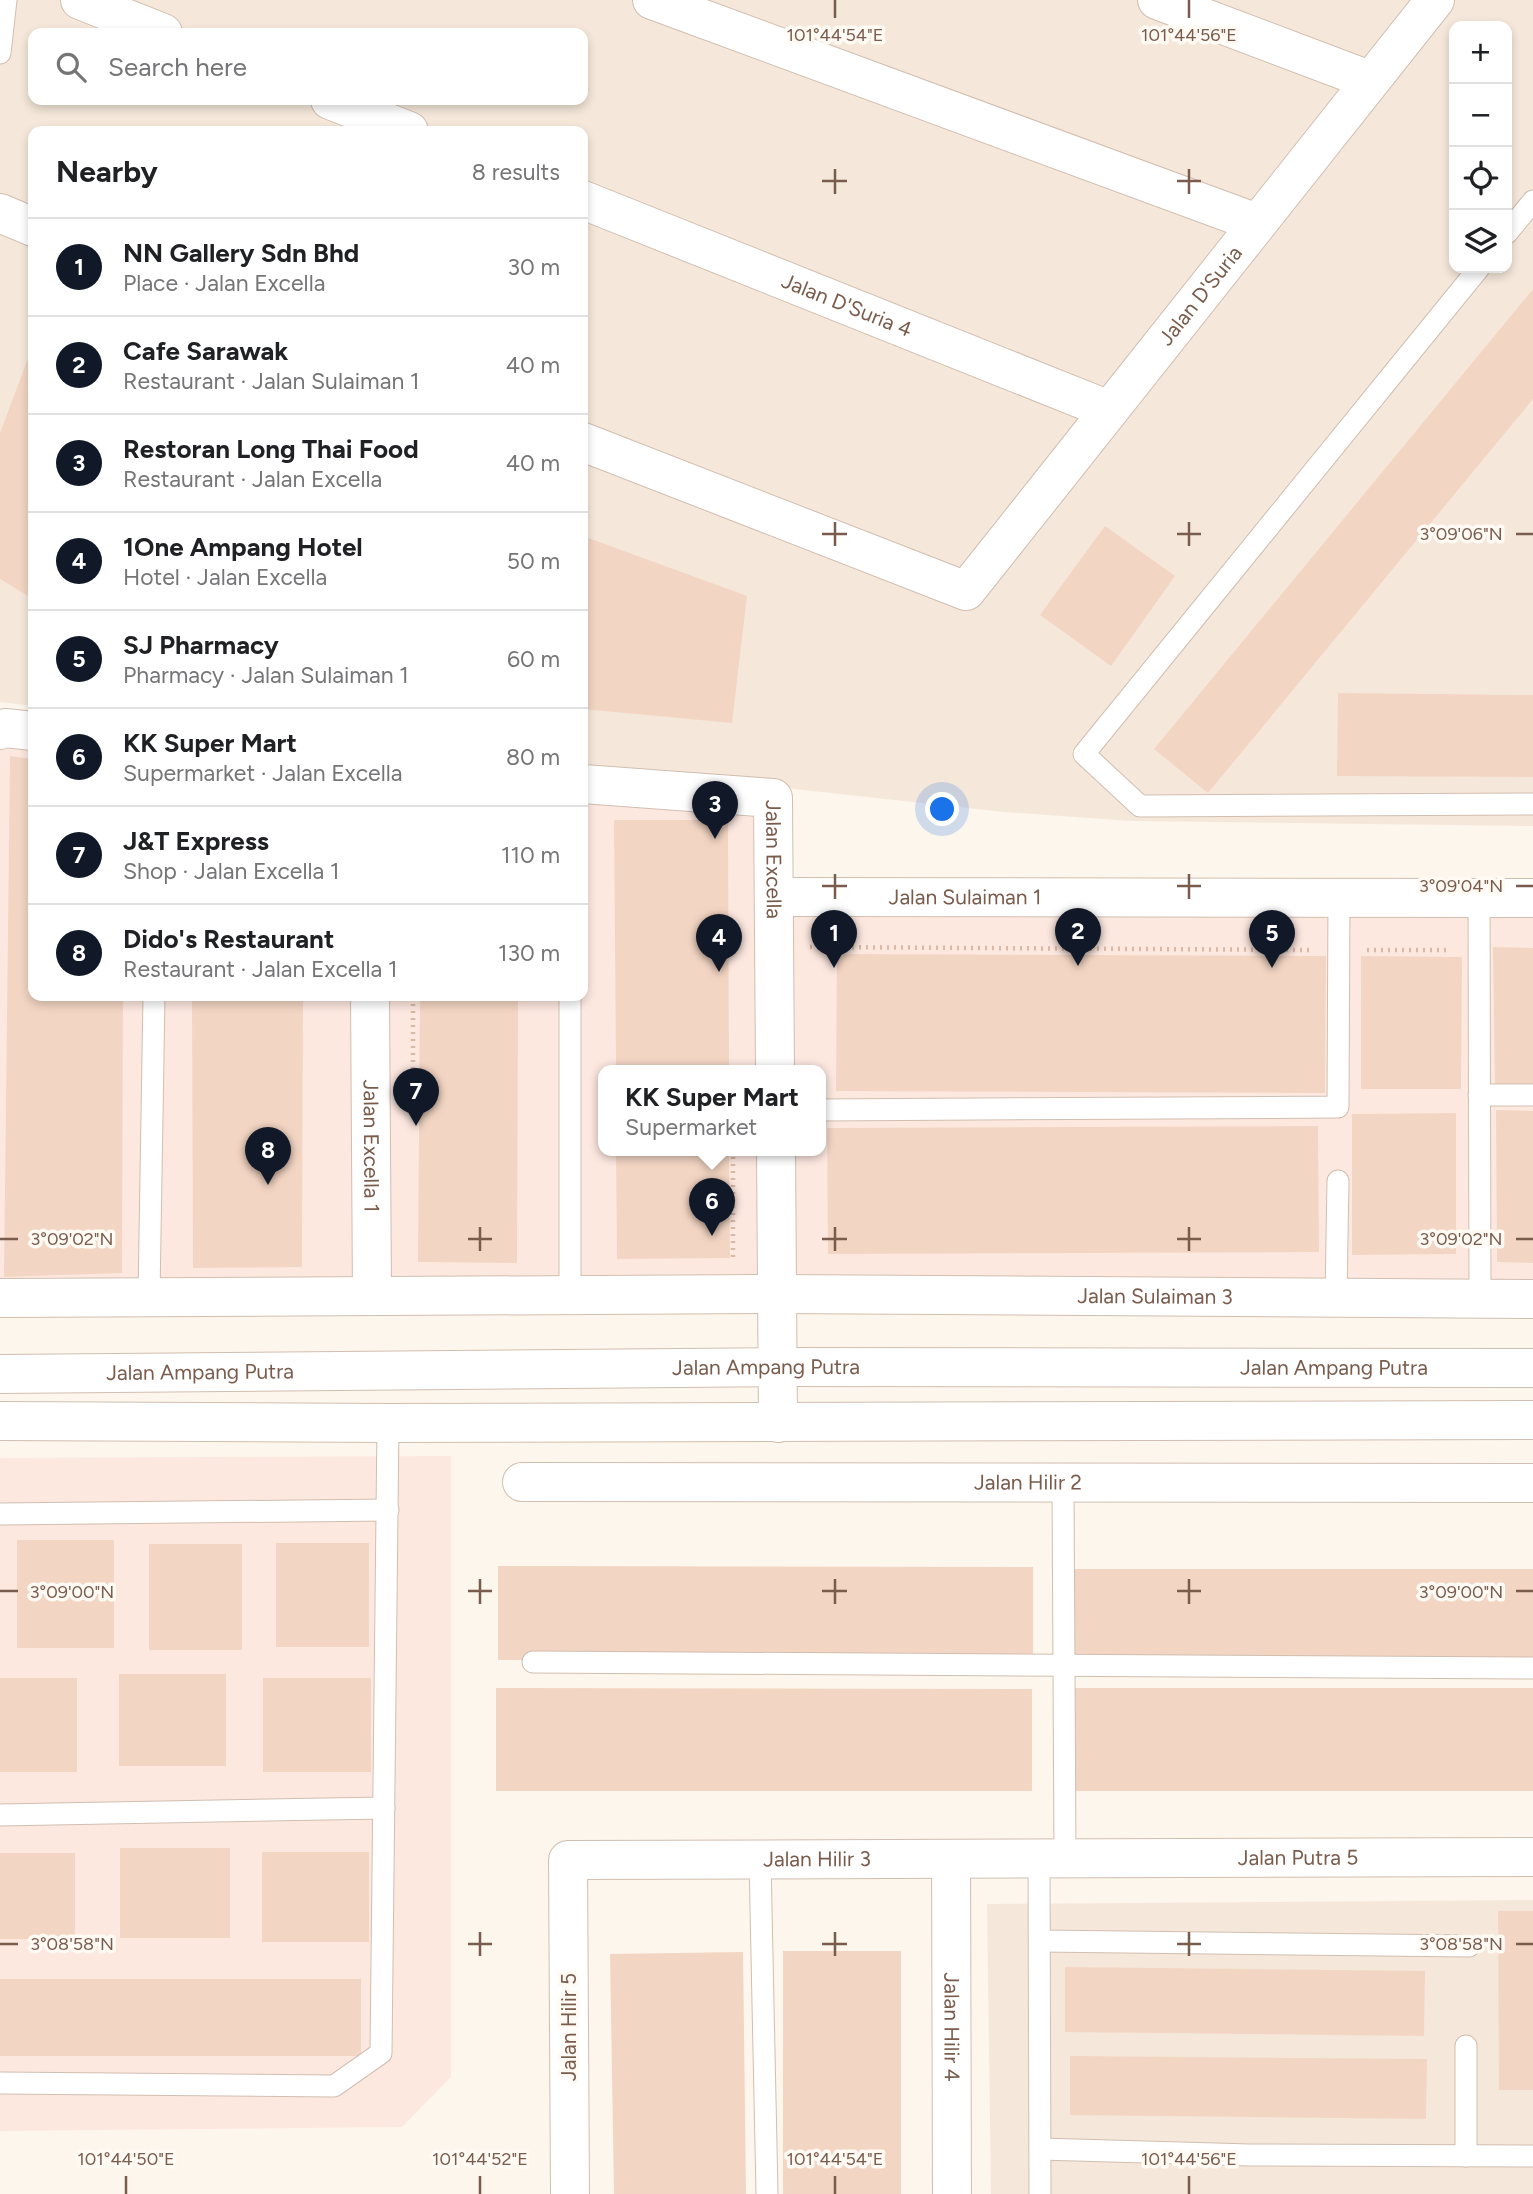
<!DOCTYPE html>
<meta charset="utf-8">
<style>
:root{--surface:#fff;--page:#f2f2f2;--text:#202124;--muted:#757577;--line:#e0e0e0;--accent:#111827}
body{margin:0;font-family:Figtree,sans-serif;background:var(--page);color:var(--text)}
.controls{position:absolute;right:21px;top:21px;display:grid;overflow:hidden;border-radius:14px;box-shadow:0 4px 10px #0003}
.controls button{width:63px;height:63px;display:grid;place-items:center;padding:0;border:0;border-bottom:2px solid var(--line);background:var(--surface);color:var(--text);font:35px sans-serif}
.you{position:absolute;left:943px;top:810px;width:24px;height:24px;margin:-18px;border:5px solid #fff;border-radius:50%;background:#1a73e8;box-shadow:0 0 0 10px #1a73e833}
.badge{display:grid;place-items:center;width:46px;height:46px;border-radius:50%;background:var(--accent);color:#fff;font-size:23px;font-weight:700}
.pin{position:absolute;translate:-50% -58px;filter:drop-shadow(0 2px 4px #0008)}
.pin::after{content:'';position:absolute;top:37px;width:24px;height:21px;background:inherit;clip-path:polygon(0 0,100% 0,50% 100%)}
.popup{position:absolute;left:598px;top:1065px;width:228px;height:91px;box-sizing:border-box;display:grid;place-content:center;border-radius:14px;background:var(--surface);filter:drop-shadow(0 2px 5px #0005);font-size:23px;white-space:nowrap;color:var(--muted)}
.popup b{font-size:26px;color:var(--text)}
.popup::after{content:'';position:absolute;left:50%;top:100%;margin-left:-14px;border:14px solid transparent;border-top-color:var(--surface)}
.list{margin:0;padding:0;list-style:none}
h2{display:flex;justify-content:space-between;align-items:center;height:91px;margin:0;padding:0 28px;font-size:30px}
h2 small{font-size:23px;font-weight:400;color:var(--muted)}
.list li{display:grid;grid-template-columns:46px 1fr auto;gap:21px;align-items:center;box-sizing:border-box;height:98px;padding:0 28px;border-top:2px solid var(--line)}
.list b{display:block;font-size:26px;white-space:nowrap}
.list p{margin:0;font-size:23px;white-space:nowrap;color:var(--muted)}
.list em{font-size:23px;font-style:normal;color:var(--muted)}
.icon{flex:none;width:38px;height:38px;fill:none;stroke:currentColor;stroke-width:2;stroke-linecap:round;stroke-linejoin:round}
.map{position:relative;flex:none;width:1533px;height:2194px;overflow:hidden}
.search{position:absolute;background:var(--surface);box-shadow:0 4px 10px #0003;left:28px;top:28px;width:560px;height:77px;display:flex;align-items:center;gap:18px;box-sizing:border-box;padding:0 24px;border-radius:14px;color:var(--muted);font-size:26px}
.panel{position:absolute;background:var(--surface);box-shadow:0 4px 10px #0003;left:28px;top:126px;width:560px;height:875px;border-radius:14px}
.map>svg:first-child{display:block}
</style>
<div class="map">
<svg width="1533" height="2194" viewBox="0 0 1533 2194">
<rect width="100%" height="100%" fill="#fdf6ec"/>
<g fill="#f5e8da" fill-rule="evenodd">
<path d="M0,0h1533v826l-402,-5 -127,-9 -421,-46v-635h-550v575l-33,-4zM1454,26h53v242h-53zM33,33h550v67h-550z"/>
<polygon points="1533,1900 1533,2194 991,2194 987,1904"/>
</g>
<g fill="#fde8e0">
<polygon points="0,746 33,746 33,996 583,996 583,797 758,813 762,1070 604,1070 604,1150 763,1150 765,1278 0,1284"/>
<polygon points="786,912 1533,914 1533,1281 788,1277 788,1150 820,1150 820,1070 787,1070"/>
<polygon points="451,1456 451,2077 402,2127 0,2131 0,1458"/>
</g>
<g fill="#f3d5c3">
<polygon points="1533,289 1533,399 1208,793 1154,749"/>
<polygon points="33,345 33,599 0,579 0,433"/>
<polygon points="1105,526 1175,576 1111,666 1040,615"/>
<polygon points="583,536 747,596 732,723 583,709"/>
<polygon points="1338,693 1533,695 1533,777 1337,776"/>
<polygon points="10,756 33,759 33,996 123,996 122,1273 4,1277"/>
<polygon points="614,820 728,820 729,1070 616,1070"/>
<polygon points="1493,947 1533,948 1533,1084 1495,1084"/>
<polygon points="837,954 1326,956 1325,1093 836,1091"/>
<polygon points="1361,956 1462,957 1461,1089 1361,1089"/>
<polygon points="192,996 303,996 302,1267 193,1268"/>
<polygon points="420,996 518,996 517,1263 418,1262"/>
<polygon points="1496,1110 1533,1111 1533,1263 1497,1262"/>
<polygon points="1456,1113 1456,1254 1352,1255 1352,1114"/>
<polygon points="1318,1126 1319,1252 828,1254 827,1128"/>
<polygon points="616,1150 729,1150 730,1258 617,1259"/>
<rect x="17" y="1540" width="97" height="108"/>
<rect x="276" y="1543" width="93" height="104"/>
<rect x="149" y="1544" width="93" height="106"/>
<polygon points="498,1566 1033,1567 1033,1661 498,1660"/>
<polygon points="1070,1569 1533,1569 1533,1662 1070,1661"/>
<rect x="119" y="1674" width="107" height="92"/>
<rect x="0" y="1678" width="77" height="94"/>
<rect x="263" y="1678" width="108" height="94"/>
<polygon points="496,1688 1032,1689 1032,1791 496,1791"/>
<rect x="1070" y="1688" width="463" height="103"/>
<rect x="120" y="1848" width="110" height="90"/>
<rect x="262" y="1852" width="107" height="90"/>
<rect x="0" y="1853" width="75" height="86"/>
<polygon points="1498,1911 1533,1911 1533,2090 1499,2090"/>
<rect x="783" y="1951" width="118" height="243"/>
<polygon points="743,1952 746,2194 614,2194 610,1954"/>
<polygon points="1065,1967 1425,1971 1424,2036 1065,2032"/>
<rect x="0" y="1979" width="361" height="77"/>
<polygon points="1070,2056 1427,2059 1426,2119 1070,2115"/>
</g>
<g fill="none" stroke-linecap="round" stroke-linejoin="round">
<defs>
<g id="service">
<polyline points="0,53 6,0"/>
<polyline points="1507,233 1533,201"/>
<polyline points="1479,268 1084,754 1140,806 1533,804"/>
<polyline points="1479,897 1480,1298"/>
<polyline points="570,996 570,1296"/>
<polyline points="1479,1095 1533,1095"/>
<polyline points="820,1110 1338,1107 1339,897"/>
<polyline points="149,1296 154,996"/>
<polyline points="1336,1297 1338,1181"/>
<polyline points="1063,1481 1065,1859"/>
<polyline points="0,1514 388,1510"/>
<polyline points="533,1662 1533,1668"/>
<polyline points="0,1815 384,1808"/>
<polyline points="1039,1859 1040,2194"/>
<polyline points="760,1860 767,2194"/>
<polyline points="1040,1941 1469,1946"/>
<polyline points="1466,2046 1466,2156"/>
<polyline points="0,2083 334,2086 381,2053 388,1423"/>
<polyline points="1040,2149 1250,2155 1533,2156"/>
</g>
<g id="minor">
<polyline points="80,0 163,33"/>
<polyline points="652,0 1257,223"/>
<polyline points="1157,0 1369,80"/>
<polyline points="330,100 409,131"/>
<path id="s1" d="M583,200l526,210"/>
<polyline points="0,213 33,227"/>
<path id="s2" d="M583,442l383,149 469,-591"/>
<polyline points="0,730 5,728 33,731"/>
<path id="s3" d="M583,784l190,14 2,272"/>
<path id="s4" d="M774,897l759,1"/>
<path id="s5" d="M370,996l2,300"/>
<polyline points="776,1150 778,1423"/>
<path id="s6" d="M0,1298l777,-4 756,5"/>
<path id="s7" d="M522,1482l1011,1"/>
<path id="s8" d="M951,1859l1,335"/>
<path id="s9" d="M570,2194l-2,-334 965,-3"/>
</g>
<g id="tertiary">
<path id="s10" d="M0,1374l778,-7 755,1"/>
<polyline points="0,1421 388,1423 1533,1420"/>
</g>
</defs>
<use href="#service" stroke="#d1beb0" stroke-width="23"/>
<use href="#minor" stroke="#d1beb0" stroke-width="40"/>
<use href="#tertiary" stroke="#d1beb0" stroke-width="40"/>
<g stroke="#d9b8a5" stroke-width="4.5" stroke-dasharray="2 5" stroke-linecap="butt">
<polyline points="810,947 1309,950"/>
<polyline points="1367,950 1449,950"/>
<polyline points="413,1069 413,996"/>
<polyline points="733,1150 733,1258"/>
</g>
<use href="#service" stroke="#fff" stroke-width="21"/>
<use href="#minor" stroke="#fff" stroke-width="38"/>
<use href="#tertiary" stroke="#fff" stroke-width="38"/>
</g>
<path fill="none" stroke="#7a5c4d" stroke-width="2.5" d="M835,0v18M1189,0v18M835,169v25M1189,169v25M822,181h25M1177,181h24M835,522v24M1189,522v24M822,534h25M1177,534h24M1516,534h17M835,874v25M1189,874v25M822,886h25M1177,886h24M1516,886h17M480,1227v24M835,1227v24M1189,1227v24M0,1239h18M468,1239h24M822,1239h25M1177,1239h24M1516,1239h17M480,1579v25M835,1579v25M1189,1579v25M0,1591h18M468,1591h24M822,1591h25M1177,1591h24M1516,1591h17M480,1932v24M835,1932v24M1189,1932v24M0,1944h18M468,1944h24M822,1944h25M1177,1944h24M1516,1944h17M126,2176v18M480,2176v18M835,2176v18M1189,2176v18"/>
<g text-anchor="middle" stroke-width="7" stroke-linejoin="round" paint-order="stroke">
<g font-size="21" fill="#7a5c4d" stroke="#fffaf3">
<text dy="7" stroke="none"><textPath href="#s2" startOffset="788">Jalan D'Suria</textPath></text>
<text dy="7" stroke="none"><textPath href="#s1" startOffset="284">Jalan D'Suria 4</textPath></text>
<text dy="7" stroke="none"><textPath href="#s3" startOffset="252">Jalan Excella</textPath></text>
<text dy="7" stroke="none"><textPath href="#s4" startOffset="191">Jalan Sulaiman 1</textPath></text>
<text dy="7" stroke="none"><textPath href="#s5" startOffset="150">Jalan Excella 1</textPath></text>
<text dy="7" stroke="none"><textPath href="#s6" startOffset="1155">Jalan Sulaiman 3</textPath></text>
<text dy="7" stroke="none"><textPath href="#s10" startOffset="766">Jalan Ampang Putra</textPath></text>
<text dy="7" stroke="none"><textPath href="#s10" startOffset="1334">Jalan Ampang Putra</textPath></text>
<text dy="7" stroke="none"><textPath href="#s10" startOffset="200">Jalan Ampang Putra</textPath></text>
<text dy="7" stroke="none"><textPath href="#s7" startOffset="506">Jalan Hilir 2</textPath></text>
<text dy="7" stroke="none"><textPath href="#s9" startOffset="1064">Jalan Putra 5</textPath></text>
<text dy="7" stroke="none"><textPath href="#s9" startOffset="583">Jalan Hilir 3</textPath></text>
<text transform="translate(569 2027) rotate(-90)" y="7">Jalan Hilir 5</text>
<text dy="7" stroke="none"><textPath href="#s8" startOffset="168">Jalan Hilir 4</textPath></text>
</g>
</g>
<g font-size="18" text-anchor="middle" fill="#7a5c4d" stroke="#fffaf3" stroke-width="7" stroke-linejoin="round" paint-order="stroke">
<text x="835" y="41">101°44'54"E</text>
<text x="1189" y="41">101°44'56"E</text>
<text x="1461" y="540">3°09'06"N</text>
<text x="1461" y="892">3°09'04"N</text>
<text x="72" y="1245">3°09'02"N</text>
<text x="1461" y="1245">3°09'02"N</text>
<text x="72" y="1598">3°09'00"N</text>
<text x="1461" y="1598">3°09'00"N</text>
<text x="72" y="1950">3°08'58"N</text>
<text x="1461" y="1950">3°08'58"N</text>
<text x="126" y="2165">101°44'50"E</text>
<text x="480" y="2165">101°44'52"E</text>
<text x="835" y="2165">101°44'54"E</text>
<text x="1189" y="2165">101°44'56"E</text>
</g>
</svg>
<div class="controls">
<button>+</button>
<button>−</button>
<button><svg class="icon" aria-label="locate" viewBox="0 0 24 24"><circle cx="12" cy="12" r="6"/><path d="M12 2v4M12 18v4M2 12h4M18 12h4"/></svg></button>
<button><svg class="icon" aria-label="layers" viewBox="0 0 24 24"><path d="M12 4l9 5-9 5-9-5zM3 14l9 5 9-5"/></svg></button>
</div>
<div class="you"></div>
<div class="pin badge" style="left:834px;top:968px">1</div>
<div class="pin badge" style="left:1078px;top:966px">2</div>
<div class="pin badge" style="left:715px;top:839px">3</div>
<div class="pin badge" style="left:719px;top:972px">4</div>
<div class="pin badge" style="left:1272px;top:968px">5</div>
<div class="pin badge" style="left:712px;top:1236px">6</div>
<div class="popup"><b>KK Super Mart</b>Supermarket</div>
<div class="pin badge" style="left:416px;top:1126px">7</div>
<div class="pin badge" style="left:268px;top:1185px">8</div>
<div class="search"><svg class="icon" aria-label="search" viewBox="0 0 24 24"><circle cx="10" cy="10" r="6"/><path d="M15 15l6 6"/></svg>Search here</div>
<section class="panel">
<h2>Nearby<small>8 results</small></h2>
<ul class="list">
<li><span class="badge">1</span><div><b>NN Gallery Sdn Bhd</b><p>Place · Jalan Excella</p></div><em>30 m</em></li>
<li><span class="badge">2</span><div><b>Cafe Sarawak</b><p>Restaurant · Jalan Sulaiman 1</p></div><em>40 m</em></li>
<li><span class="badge">3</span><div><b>Restoran Long Thai Food</b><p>Restaurant · Jalan Excella</p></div><em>40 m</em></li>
<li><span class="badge">4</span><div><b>1One Ampang Hotel</b><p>Hotel · Jalan Excella</p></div><em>50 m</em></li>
<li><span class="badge">5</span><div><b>SJ Pharmacy</b><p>Pharmacy · Jalan Sulaiman 1</p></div><em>60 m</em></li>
<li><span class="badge">6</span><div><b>KK Super Mart</b><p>Supermarket · Jalan Excella</p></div><em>80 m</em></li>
<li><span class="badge">7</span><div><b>J&amp;T Express</b><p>Shop · Jalan Excella 1</p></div><em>110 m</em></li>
<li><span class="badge">8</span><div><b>Dido's Restaurant</b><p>Restaurant · Jalan Excella 1</p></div><em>130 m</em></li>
</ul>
</section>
</div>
